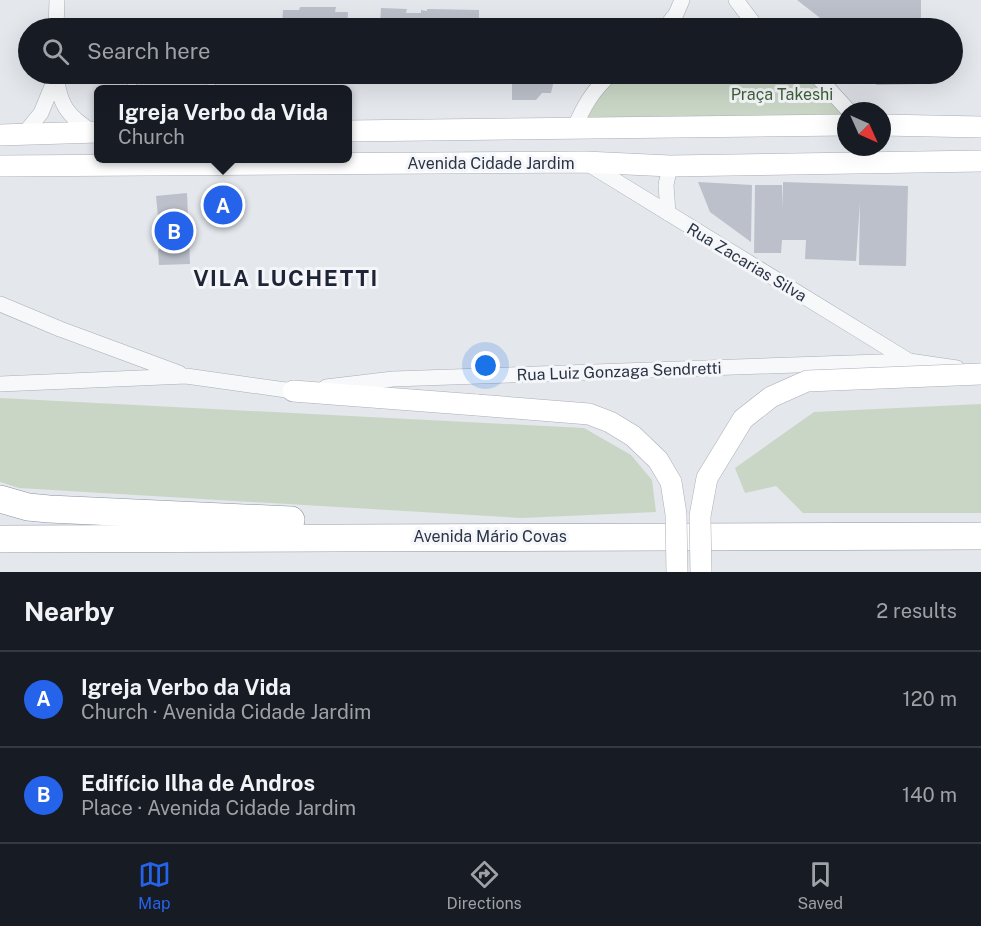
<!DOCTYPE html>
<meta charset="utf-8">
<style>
:root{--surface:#171b24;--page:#20242c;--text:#f1f3f6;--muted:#9ea1a6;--line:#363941;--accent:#2563eb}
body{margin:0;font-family:"Public Sans",sans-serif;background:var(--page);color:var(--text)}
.compass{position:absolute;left:837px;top:102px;width:54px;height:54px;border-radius:50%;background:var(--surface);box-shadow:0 6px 24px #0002;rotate:135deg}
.you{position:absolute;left:486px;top:366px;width:21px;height:21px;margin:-15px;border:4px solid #fff;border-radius:50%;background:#1a73e8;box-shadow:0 0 0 9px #1a73e833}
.badge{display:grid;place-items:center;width:39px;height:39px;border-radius:50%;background:var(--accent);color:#fff;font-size:20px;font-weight:700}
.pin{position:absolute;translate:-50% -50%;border:3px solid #fff;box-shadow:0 2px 6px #0006}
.popup{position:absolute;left:94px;top:85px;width:258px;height:78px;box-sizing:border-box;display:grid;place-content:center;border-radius:9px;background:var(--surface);filter:drop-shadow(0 2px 4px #0005);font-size:20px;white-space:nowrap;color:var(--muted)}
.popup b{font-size:22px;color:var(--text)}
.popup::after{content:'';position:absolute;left:50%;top:100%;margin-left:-12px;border:12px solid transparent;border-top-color:var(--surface)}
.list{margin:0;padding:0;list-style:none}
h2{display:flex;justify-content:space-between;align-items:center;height:78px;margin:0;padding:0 24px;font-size:26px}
h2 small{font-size:20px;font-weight:400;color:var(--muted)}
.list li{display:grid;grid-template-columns:39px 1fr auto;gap:18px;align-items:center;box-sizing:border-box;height:96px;padding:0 24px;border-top:2px solid var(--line)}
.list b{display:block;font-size:22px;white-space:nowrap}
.list p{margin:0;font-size:20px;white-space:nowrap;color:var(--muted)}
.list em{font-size:20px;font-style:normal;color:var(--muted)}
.icon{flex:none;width:33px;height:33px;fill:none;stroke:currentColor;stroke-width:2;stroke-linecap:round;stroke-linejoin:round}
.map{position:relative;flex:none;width:981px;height:572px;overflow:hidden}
.search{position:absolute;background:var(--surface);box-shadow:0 6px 24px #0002;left:18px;right:18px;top:18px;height:66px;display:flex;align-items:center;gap:15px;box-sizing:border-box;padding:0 21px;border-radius:33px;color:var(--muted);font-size:22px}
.sheet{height:270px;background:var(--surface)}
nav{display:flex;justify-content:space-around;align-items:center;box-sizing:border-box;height:84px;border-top:2px solid var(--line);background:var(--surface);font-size:16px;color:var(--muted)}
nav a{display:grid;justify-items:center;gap:3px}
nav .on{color:var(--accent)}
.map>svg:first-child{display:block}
</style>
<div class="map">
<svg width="981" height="572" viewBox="0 0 981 572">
<rect width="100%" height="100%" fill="#e4e7ec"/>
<g fill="#c9d6c5">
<polygon points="611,74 815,74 849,111 846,125 574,129"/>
<polygon points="0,398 584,428 631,455 652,480 656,512 522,518 19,488 0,482"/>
<polygon points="981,404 981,513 803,513 776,486 745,493 735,468 814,412"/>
</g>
<g fill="#bbc0ca">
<polygon points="797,0 921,0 921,28 833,28"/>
<polygon points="300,7 336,7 335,12 348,12 347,28 282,28 283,10 299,10"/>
<polygon points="381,8 407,9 406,13 421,13 421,10 427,11 427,9 479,10 479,26 463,26 463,28 392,28 392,27 380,27"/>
<polygon points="512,74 570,74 571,79 554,80 551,93 542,93 536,100 512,100"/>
<polygon points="863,74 920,74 920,84 877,85 865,77"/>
<polygon points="698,182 752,185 751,242 710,212"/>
<polygon points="783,182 908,186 906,266 859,265 860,202 856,261 805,259 806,240 782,240 781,253 754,253 755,185 782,185 783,208"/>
<polygon points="187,193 190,264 159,265 158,250 161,248 156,196"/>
</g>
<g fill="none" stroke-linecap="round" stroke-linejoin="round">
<defs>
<g id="service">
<polyline points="132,89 132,74"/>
<polyline points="211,89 212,74"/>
</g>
<g id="minor">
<polyline points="736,0 757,28"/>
<polyline points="56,28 57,0"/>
<polyline points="665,28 676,14 682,0"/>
<path d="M56,74c3,30 11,42 37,58"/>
<polyline points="815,74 849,111"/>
<path d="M574,129c9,-22 19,-39 37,-55"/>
<polyline points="23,135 41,113 55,79"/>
<polyline points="585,162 909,361"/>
<polyline points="668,213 666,185 670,166"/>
<polyline points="0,304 60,329 179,373"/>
<polyline points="0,384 186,376 293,391 302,390"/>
<polyline points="326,387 393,379 909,361 957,368"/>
</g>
<g id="secondary">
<polyline points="882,125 981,127"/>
<polyline points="348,131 846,125"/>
<polyline points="0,135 98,132"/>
<polyline points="0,166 585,162 670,166 981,161"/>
<polyline points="293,391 477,405"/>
</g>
<g id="motorway">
<polyline points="0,499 28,507 49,509 291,520"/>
<polyline points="0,539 981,536"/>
</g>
</defs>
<use href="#service" stroke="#a9aeb7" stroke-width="9"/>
<use href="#minor" stroke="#a9aeb7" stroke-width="16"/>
<use href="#secondary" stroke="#a9aeb7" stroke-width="22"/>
<use href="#motorway" stroke="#8b94a3" stroke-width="28"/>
<use href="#service" stroke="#f7f8fa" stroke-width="8"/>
<use href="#minor" stroke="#f7f8fa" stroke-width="15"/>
<use href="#secondary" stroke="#fff" stroke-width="21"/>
<use href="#motorway" stroke="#fff" stroke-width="27"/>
<defs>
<g id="secondary-bridge">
<polyline points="477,405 589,414 610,422 633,436 658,460 671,482 676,514 677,572"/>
<polyline points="701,572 700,516 707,478 743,419 771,397 807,381 981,374"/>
</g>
</defs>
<use href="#secondary-bridge" stroke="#a9aeb7" stroke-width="22" stroke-linecap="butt"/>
<use href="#secondary-bridge" stroke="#fff" stroke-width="21"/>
</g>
<g text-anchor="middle" stroke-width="6" stroke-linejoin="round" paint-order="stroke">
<g font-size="16" fill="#3f6138" stroke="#f4f6f9">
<text x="782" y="100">Praça Takeshi</text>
</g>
<g font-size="16" fill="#2b3445" stroke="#f4f6f9">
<text x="491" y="169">Avenida Cidade Jardim</text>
<text transform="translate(747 262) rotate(31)" y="6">Rua Zacarias Silva</text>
<text transform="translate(619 371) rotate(-2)" y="6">Rua Luiz Gonzaga Sendretti</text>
<text x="490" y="542">Avenida Mário Covas</text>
</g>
<g font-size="22" font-weight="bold" letter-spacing="1.5" fill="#1d2536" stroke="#f4f6f9">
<text x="286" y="286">VILA LUCHETTI</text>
</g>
</g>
</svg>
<svg class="compass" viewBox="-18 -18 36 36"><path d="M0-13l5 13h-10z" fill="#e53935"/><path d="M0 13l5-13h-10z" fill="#9ea1a6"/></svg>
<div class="you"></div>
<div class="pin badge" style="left:223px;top:205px">A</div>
<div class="popup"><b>Igreja Verbo da Vida</b>Church</div>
<div class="pin badge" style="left:174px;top:231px">B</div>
<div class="search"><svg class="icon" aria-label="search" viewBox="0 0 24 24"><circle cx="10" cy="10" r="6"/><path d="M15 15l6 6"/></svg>Search here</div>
</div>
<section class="sheet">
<h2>Nearby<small>2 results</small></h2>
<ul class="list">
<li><span class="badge">A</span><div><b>Igreja Verbo da Vida</b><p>Church · Avenida Cidade Jardim</p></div><em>120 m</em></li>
<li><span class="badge">B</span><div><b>Edifício Ilha de Andros</b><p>Place · Avenida Cidade Jardim</p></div><em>140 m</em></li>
</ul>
</section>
<nav>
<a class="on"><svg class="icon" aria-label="map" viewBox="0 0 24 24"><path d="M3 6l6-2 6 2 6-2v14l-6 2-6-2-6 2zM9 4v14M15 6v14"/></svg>Map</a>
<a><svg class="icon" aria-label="directions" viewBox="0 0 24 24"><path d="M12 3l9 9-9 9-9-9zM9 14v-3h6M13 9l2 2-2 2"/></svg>Directions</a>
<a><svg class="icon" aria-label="saved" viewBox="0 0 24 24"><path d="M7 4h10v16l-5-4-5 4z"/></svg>Saved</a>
</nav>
